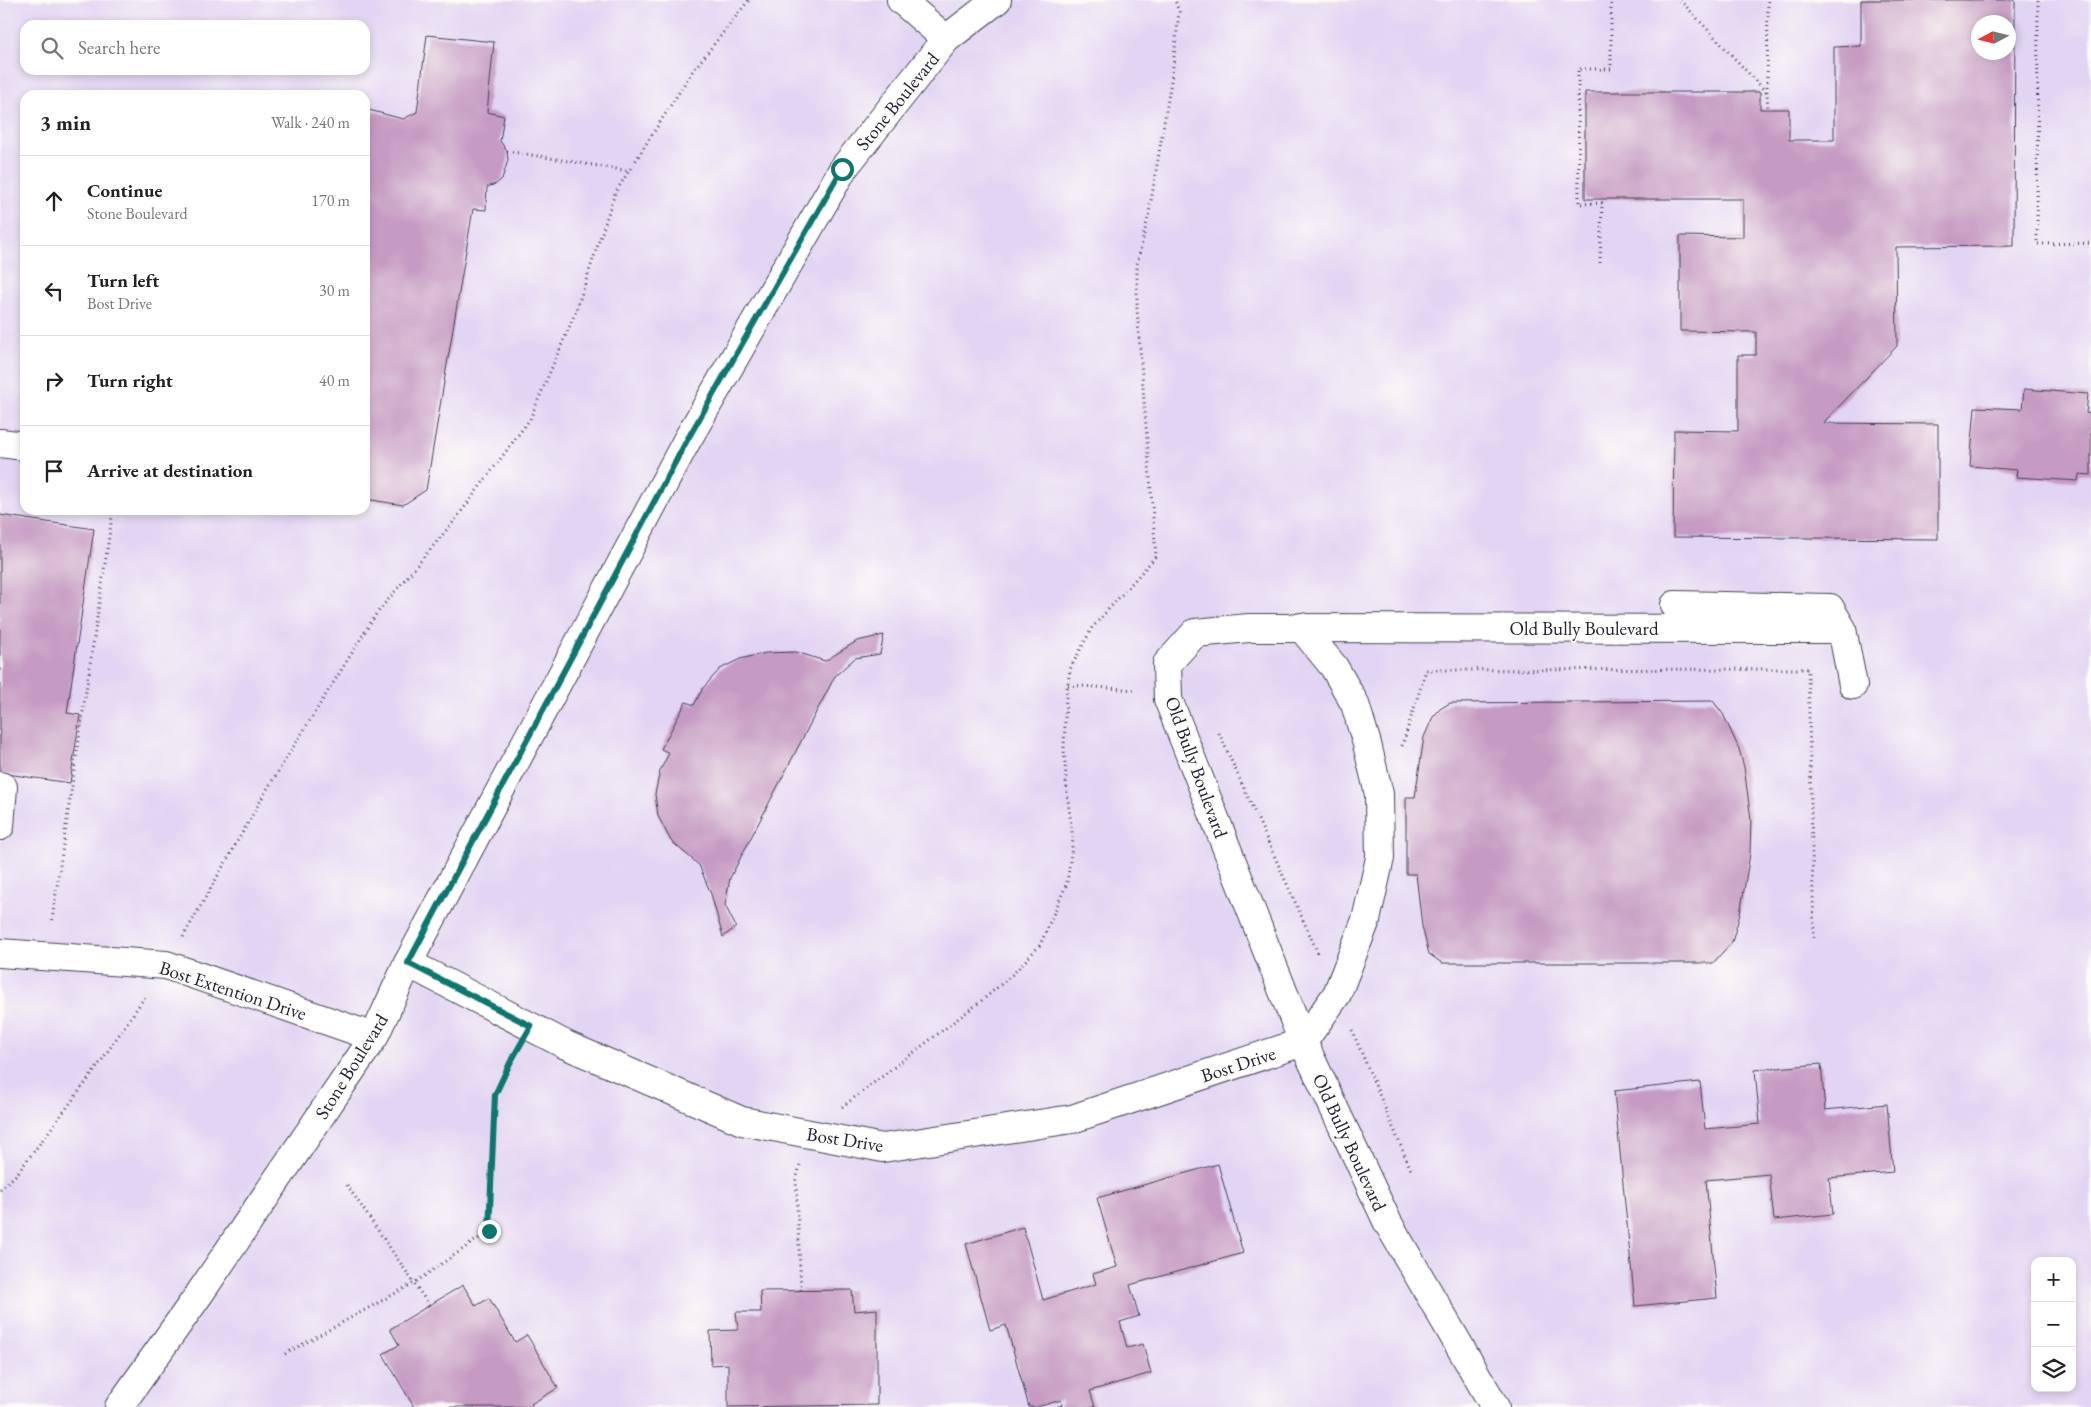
<!DOCTYPE html>
<meta charset="utf-8">
<style>
:root{--surface:#fff;--page:#f6f6f6;--text:#222;--muted:#767676;--line:#e0e0e0}
body{margin:0;font-family:"EB Garamond",serif;background:var(--page);color:var(--text)}
.controls{position:absolute;right:15px;bottom:15px;display:grid;overflow:hidden;border-radius:10px;box-shadow:0 2px 8px #0003}
.controls button{width:45px;height:45px;display:grid;place-items:center;padding:0;border:0;border-bottom:1px solid var(--line);background:var(--surface);color:var(--text);font:25px sans-serif}
.compass{position:absolute;left:1971px;top:15px;width:45px;height:45px;border-radius:50%;background:var(--surface);box-shadow:0 2px 8px #0003;rotate:263deg}
.stop{position:absolute;width:15px;height:15px;margin:-11px;border:4px solid #0f766e;border-radius:50%;background:#fff}
.stop.end{background:#0f766e;border-color:#fff;box-shadow:0 1px 5px #0008}
.list{margin:0;padding:0;list-style:none}
h2{display:flex;justify-content:space-between;align-items:center;height:65px;margin:0;padding:0 20px;font-size:21px}
h2 small{font-size:16px;font-weight:400;color:var(--muted)}
.list li{display:grid;grid-template-columns:32px 1fr auto;gap:15px;align-items:center;box-sizing:border-box;height:90px;padding:0 20px;border-top:1px solid var(--line)}
.list b{display:block;font-size:19px;white-space:nowrap}
.list p{margin:0;font-size:16px;white-space:nowrap;color:var(--muted)}
.list em{font-size:16px;font-style:normal;color:var(--muted)}
.icon{flex:none;width:28px;height:28px;fill:none;stroke:currentColor;stroke-width:2;stroke-linecap:round;stroke-linejoin:round}
.map{position:relative;flex:none;width:2091px;height:1407px;overflow:hidden}
.search{position:absolute;background:var(--surface);box-shadow:0 2px 8px #0003;left:20px;top:20px;width:350px;height:55px;display:flex;align-items:center;gap:12px;box-sizing:border-box;padding:0 18px;border-radius:15px;color:var(--muted);font-size:19px}
.panel{position:absolute;background:var(--surface);box-shadow:0 2px 8px #0003;left:20px;top:90px;width:350px;height:425px;border-radius:15px}
.map>svg:first-child{display:block}
</style>
<div class="map">
<svg width="2091" height="1407" viewBox="0 0 2091 1407">
<rect width="100%" height="100%" fill="#fdfcf7"/>
<filter id="ink" filterUnits="userSpaceOnUse"><feTurbulence type="fractalNoise" baseFrequency=".02" numOctaves="2"/><feDisplacementMap in="SourceGraphic" scale="10" xChannelSelector="R" yChannelSelector="G"/><feConvolveMatrix kernelMatrix="1 2 1 2 8 2 1 2 1" color-interpolation-filters="sRGB"/></filter>
<filter id="wash" filterUnits="userSpaceOnUse"><feTurbulence type="fractalNoise" baseFrequency=".0096" numOctaves="4" result="noise"/><feDisplacementMap in="SourceGraphic" scale="20" xChannelSelector="R" yChannelSelector="G"/><feGaussianBlur stdDeviation="1.12" result="paint"/><feColorMatrix in="noise" values="0 0 0 0 0 0 0 0 0 0 0 0 0 0 0 0 0 1.4 0 .05"/><feComposite in="paint" operator="in"/></filter>
<g filter="url(#wash)">
<rect width="100%" height="100%" fill="#f7efdd"/>
<path fill="#e2d4f3" fill-rule="evenodd" d="M0,0h2091v1407h-2091zM1978,22h30v30h-30zM25,25h340v45h-340zM25,95h340v415h-340zM2035,1261h37v127h-37z"/>
<g id="blocks">
<g fill="#c69bc3" fill-rule="evenodd">
<path d="M1861,0h154l-1,246 -118,1 1,99 -74,77 115,1v115l-265,-2 1,-107 64,1v-76h18v-23l-76,-1v-95l63,1v-38h-158v-107h175v17h29v31h45v-93l27,-1zM1978,22h30v30h-30z"/>
<polygon points="427,35 494,42 487,112 504,116 500,141 507,151 508,160 502,179 496,184 487,187 486,210 473,209 426,490 403,505 365,499 365,185 367,175 365,174 365,109 403,119 417,112"/>
<polygon points="2024,389 2088,394 2086,413 2091,414 2091,475 2079,474 2078,481 2016,477 2017,470 1970,466 1975,407 2022,409"/>
<polygon points="0,515 94,529 67,713 80,715 70,783 0,773"/>
<polygon points="884,635 880,654 855,658 835,676 730,878 725,905 736,927 723,937 711,894 699,865 671,841 658,816 655,794 660,771 669,753 661,749 686,702 694,705 703,688 720,669 740,659 766,653 796,652 825,661 857,641"/>
<polygon points="1713,701 1723,714 1739,749 1744,767 1751,820 1750,854 1740,914 1732,942 1713,963 1442,963 1429,954 1422,926 1416,874 1406,874 1406,797 1415,797 1424,737 1433,717 1440,709 1450,703"/>
<polygon points="1821,1064 1825,1110 1887,1104 1893,1172 1829,1178 1833,1214 1774,1220 1769,1174 1706,1180 1717,1298 1635,1306 1614,1091 1700,1082 1705,1129 1760,1124 1755,1070"/>
<polygon points="1218,1164 1243,1253 1130,1285 1139,1316 1120,1322 1127,1348 1143,1344 1151,1373 1090,1391 1095,1407 1057,1407 1062,1405 1061,1400 1037,1407 1029,1407 1006,1325 990,1330 966,1244 1023,1227 1043,1300 1096,1284 1093,1274 1117,1267 1097,1198"/>
<polygon points="463,1285 476,1306 489,1298 515,1342 527,1335 558,1388 531,1404 533,1407 440,1407 439,1405 414,1407 383,1354 399,1345 390,1329"/>
<polygon points="852,1290 854,1311 877,1309 877,1405 728,1407 728,1364 711,1365 710,1331 738,1330 736,1312 761,1312 760,1291"/>
</g>
</g>
</g>
<g filter="url(#ink)">
<use href="#blocks" fill-opacity="0" stroke="#424153" stroke-width="1"/>
<g fill="none" stroke-linecap="round" stroke-linejoin="round">
<defs>
<g id="minor">
<polyline points="901,0 946,39"/>
<polyline points="0,443 25,446"/>
<polyline points="1675,605 1830,608 1842,629 1853,685"/>
<polyline points="0,786 3,787 0,826"/>
<polyline points="0,953 166,965 374,1037"/>
<polyline points="408,963 566,1045 742,1121 883,1148 1072,1119 1303,1042 1337,994 1366,920 1380,858 1379,794 1367,744 1355,704 1334,667 1301,627"/>
<polyline points="119,1407 200,1293 374,1037 408,963 686,442 843,169 946,39 997,0"/>
<polyline points="1495,1407 1388,1223 1303,1042 1168,699 1167,664 1195,633 1249,628 1842,629"/>
</g>
</defs>
<use href="#minor" stroke="#424153" stroke-width="30"/>
<g stroke="#424153" stroke-width="3" stroke-dasharray="1 4" stroke-linecap="butt">
<polyline points="1680,0 1767,93 1768,109"/>
<polyline points="2038,0 2037,244 2091,243"/>
<polyline points="1767,92 1768,0"/>
<polyline points="507,151 629,171"/>
<polyline points="1600,263 1602,203 1579,204 1578,69 1611,69 1611,0"/>
<polyline points="1068,685 1135,690"/>
<polyline points="1219,733 1318,953"/>
<polyline points="1402,746 1426,670 1808,669 1814,938"/>
<polyline points="52,920 113,510"/>
<polyline points="183,937 266,791 376,614 455,520 530,419 576,311 615,193 692,72 749,0"/>
<polyline points="1352,1030 1411,1170"/>
<polyline points="842,1107 985,998 1014,973 1040,945 1067,883 1073,839 1067,793 1064,748 1066,696 1070,669 1092,628 1156,556 1137,309 1137,264 1149,213 1172,75 1179,12 1175,0"/>
<polyline points="800,1165 796,1180 801,1291"/>
<polyline points="347,1185 429,1305"/>
<polyline points="0,1189 16,1175 93,1073 146,995"/>
<polyline points="285,1354 414,1283 489,1231 495,1095 515,1055"/>
</g>
<use href="#minor" stroke="#fff" stroke-width="28"/>
</g>
</g>
<g fill="none" stroke-linecap="round" stroke-linejoin="round" filter="url(#ink)">
<polyline stroke="#0f766e" stroke-width="6" points="489,1231 495,1095 510,1063 531,1026 408,963 686,442 842,169"/>
</g>
<g text-anchor="middle" stroke-width="4" stroke-linejoin="round" paint-order="stroke">
<g font-size="19" fill="#22223b" stroke="#fdfcf7">
<text transform="translate(897 101) rotate(-51)" y="7">Stone Boulevard</text>
<text x="1584" y="635">Old Bully Boulevard</text>
<text transform="translate(1197 767) rotate(70)" y="7">Old Bully Boulevard</text>
<text transform="translate(233 990) rotate(18)" y="7">Bost Extention Drive</text>
<text transform="translate(1238 1064) rotate(-18)" y="7">Bost Drive</text>
<text transform="translate(351 1066) rotate(-58)" y="7">Stone Boulevard</text>
<text transform="translate(845 1139) rotate(9)" y="7">Bost Drive</text>
<text transform="translate(1350 1142) rotate(65)" y="7">Old Bully Boulevard</text>
</g>
</g>
</svg>
<div class="controls">
<button>+</button>
<button>−</button>
<button><svg class="icon" aria-label="layers" viewBox="0 0 24 24"><path d="M12 4l9 5-9 5-9-5zM3 14l9 5 9-5"/></svg></button>
</div>
<svg class="compass" viewBox="-18 -18 36 36"><path d="M0-13l5 13h-10z" fill="#e53935"/><path d="M0 13l5-13h-10z" fill="#767676"/></svg>
<div class="stop" style="left:842px;top:169px"></div>
<div class="stop end" style="left:489px;top:1231px"></div>
<div class="search"><svg class="icon" aria-label="search" viewBox="0 0 24 24"><circle cx="10" cy="10" r="6"/><path d="M15 15l6 6"/></svg>Search here</div>
<section class="panel">
<h2>3 min<small>Walk · 240 m</small></h2>
<ul class="list">
<li><svg class="icon" aria-label="ahead" viewBox="0 0 24 24"><path d="M12 20V5M6 11l6-6 6 6"/></svg><div><b>Continue</b><p>Stone Boulevard</p></div><em>170 m</em></li>
<li><svg class="icon" aria-label="left" viewBox="0 0 24 24"><path d="M17 20v-9H6M10 6l-5 5 5 5"/></svg><div><b>Turn left</b><p>Bost Drive</p></div><em>30 m</em></li>
<li><svg class="icon" aria-label="right" viewBox="0 0 24 24"><path d="M7 20v-9h11M14 6l5 5-5 5"/></svg><div><b>Turn right</b></div><em>40 m</em></li>
<li><svg class="icon" aria-label="arrive" viewBox="0 0 24 24"><path d="M6 21V4h12l-3 4 3 4H6"/></svg><div><b>Arrive at destination</b></div></li>
</ul>
</section>
</div>
